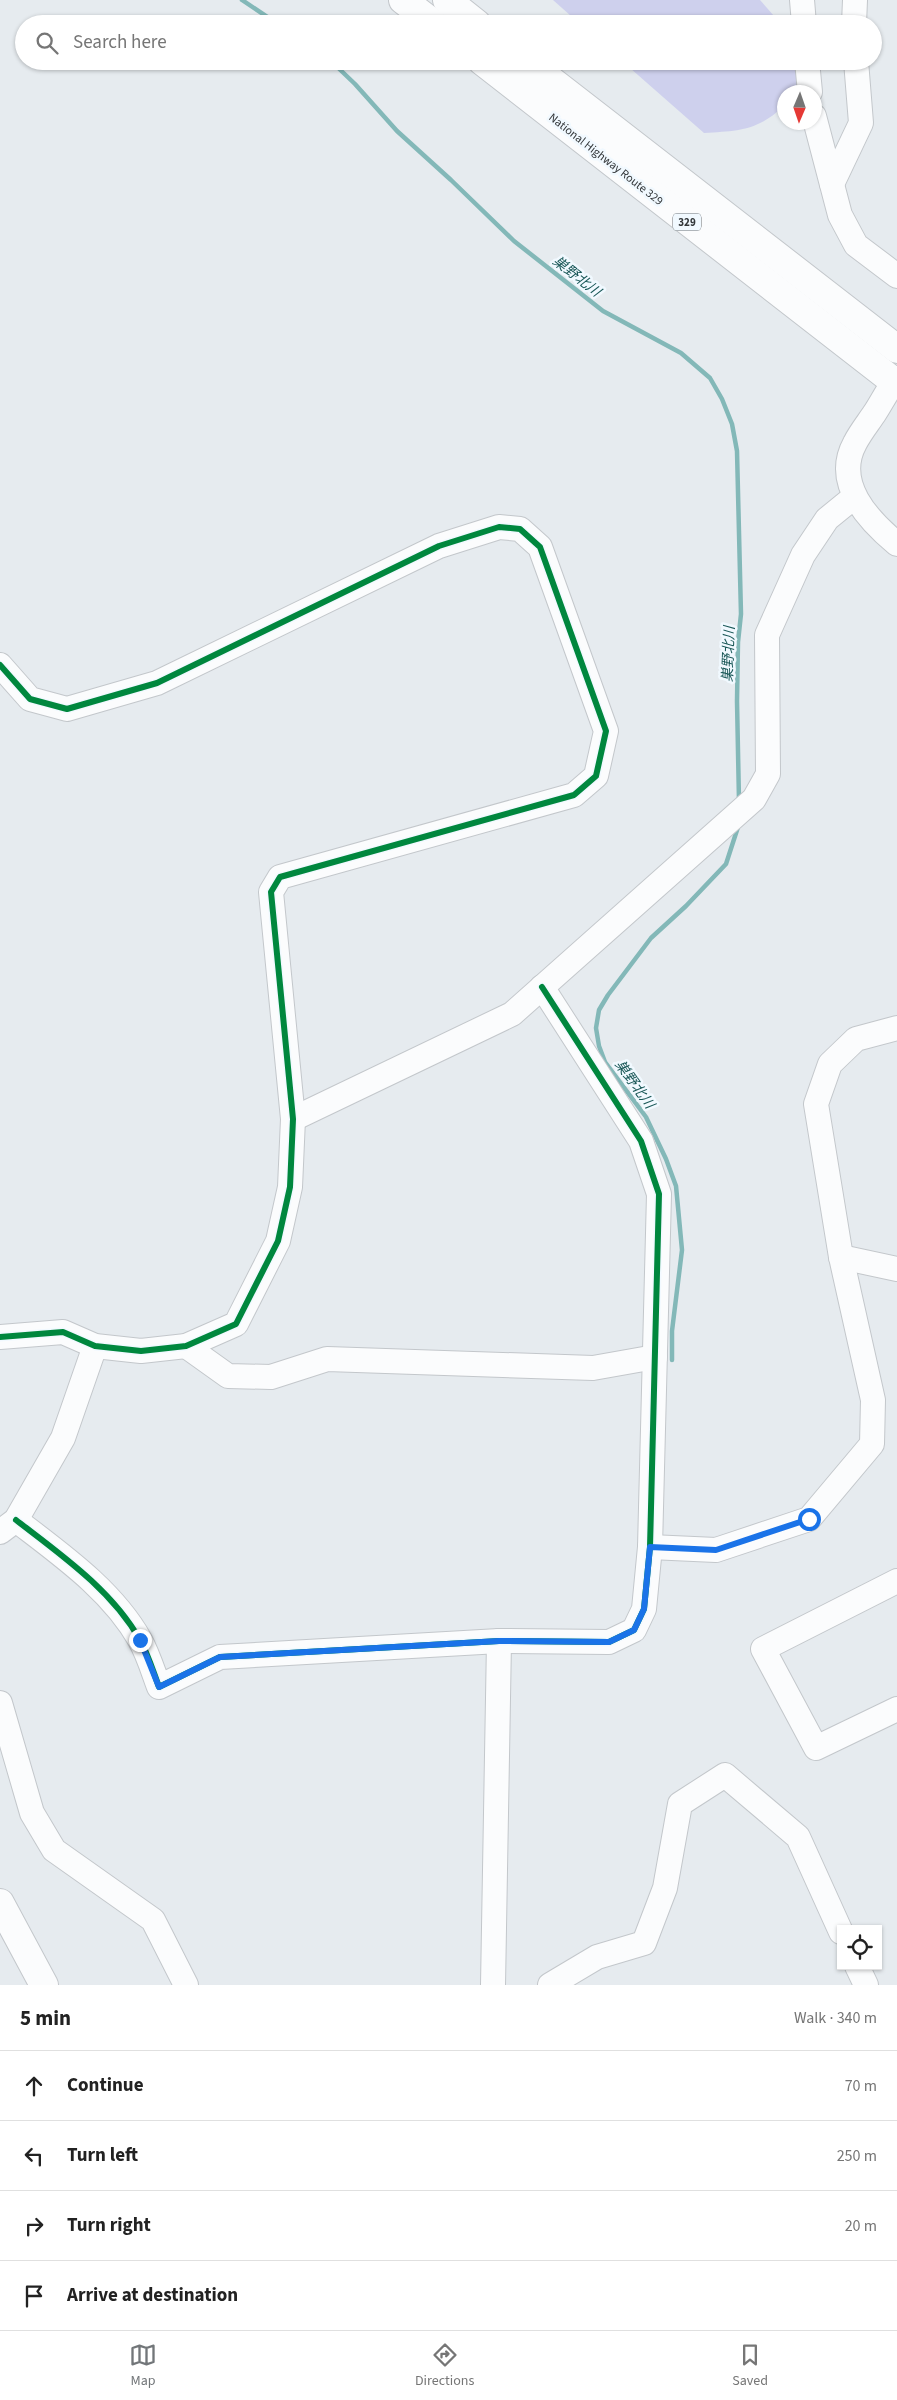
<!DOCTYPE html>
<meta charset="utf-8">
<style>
:root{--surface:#fff;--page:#f6f6f6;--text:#222;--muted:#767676;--line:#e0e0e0;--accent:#727679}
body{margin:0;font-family:"Source Sans 3","Noto Sans JP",sans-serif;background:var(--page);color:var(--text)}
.controls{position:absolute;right:15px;bottom:15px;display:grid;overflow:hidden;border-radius:0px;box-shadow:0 1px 4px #0004}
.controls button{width:45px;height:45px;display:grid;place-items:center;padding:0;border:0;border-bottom:1px solid var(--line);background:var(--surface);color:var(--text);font:25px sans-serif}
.compass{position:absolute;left:777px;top:85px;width:45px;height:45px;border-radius:50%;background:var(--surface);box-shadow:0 1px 4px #0004;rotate:182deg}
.stop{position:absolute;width:15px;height:15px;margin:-11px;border:4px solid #1a73e8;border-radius:50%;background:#fff}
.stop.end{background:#1a73e8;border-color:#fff;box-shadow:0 1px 5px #0008}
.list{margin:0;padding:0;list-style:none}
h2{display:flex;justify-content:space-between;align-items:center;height:65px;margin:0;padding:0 20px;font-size:21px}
h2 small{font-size:16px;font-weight:400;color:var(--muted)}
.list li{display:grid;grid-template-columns:32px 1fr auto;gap:15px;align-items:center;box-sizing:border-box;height:70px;padding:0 20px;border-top:1px solid var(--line)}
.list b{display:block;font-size:19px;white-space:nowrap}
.list em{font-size:16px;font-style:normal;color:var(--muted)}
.icon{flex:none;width:28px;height:28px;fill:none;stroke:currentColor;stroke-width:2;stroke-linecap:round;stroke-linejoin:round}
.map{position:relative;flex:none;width:897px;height:1985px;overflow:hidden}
.search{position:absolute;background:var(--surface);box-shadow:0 1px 4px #0004;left:15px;right:15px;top:15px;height:55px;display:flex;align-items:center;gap:12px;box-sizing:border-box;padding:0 18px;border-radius:28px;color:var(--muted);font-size:19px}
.sheet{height:345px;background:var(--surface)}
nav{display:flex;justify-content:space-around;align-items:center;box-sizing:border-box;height:70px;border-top:1px solid var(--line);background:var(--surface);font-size:14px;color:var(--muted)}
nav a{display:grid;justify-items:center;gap:2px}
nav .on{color:var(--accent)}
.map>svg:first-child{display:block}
</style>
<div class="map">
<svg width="897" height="1985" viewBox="0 0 897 1985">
<rect width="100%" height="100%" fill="#e6ebef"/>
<g fill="#ced0ed">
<polygon points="553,0 760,0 781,24 580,24"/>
<path d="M622,61h176l-1,31h-13v14c-27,25 -45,25 -80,27z"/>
</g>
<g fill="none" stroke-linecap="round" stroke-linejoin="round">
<g stroke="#83b8b8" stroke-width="4.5">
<polyline points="242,0 278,24"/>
<polyline points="331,61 355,84 397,131 451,180 514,241 603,311 681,353 710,378 722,399 732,424 737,451 741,614 738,642 737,701 739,801"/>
<polyline points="672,1360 672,1331 682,1250 676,1186 666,1159 646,1117 605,1062 599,1046 596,1028 599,1010 608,995 651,938 686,906 726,864 738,827"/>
</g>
<defs>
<g id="minor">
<polyline points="802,0 804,24"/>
<polyline points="854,24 855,0"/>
<polyline points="807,61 810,92"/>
<polyline points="814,116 840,215 856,245 897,276"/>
<polyline points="832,184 861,123 856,61"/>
<path d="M897,378c-9,11 -15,24 -23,36 -6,9 -14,19 -19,29 -22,40 13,77 42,101"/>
<polyline points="0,665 30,699 67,709 157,683 439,546 499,527 520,529 540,547 606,731 596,776 574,795 280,877 271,892 293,1119 290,1187 278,1241 236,1324 186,1346 141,1351 95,1346 63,1332 0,1337"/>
<polyline points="293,1119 512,1014 754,799 768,774 767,635 803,555 827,519 854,497"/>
<polyline points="841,1257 897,1269"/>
<polyline points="186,1346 228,1376 271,1377 327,1359 593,1368 655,1357"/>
<path d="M16,1520c44,34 96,70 124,120 8,14 13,31 19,47l61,-30 279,-16 110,1 25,-12 10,-21 6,-62 9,-353 -18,-53 -99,-154"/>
<polyline points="0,1532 16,1520 63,1438 95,1346"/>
<polyline points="650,1547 716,1550 809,1519 872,1444 873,1400 841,1257 816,1104 830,1064 856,1039 897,1028"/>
<polyline points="897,1581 763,1649 816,1748 897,1709"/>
<polyline points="0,1703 32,1813 54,1850 153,1920 186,1985"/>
<polyline points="857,1966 866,1985"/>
<polyline points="493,1985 499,1641"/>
<polyline points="550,1985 597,1957 644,1943 665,1888 680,1804 725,1775 798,1837 841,1932"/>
</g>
<polyline id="major" points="0,1903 44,1985"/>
<g id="highway">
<polyline points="403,0 434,24"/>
<polyline points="447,0 477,24"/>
<polyline points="482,61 897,384"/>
<polyline points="526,61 897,349"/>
</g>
</defs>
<use href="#minor" stroke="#c3c7cb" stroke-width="26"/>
<use href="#major" stroke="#c3c7cb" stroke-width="30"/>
<use href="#highway" stroke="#c3c7cb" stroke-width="30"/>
<use href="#minor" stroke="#fbfcfd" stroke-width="24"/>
<use href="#major" stroke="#fbfcfd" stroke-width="28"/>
<use href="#highway" stroke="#fbfcfd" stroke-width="28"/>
<defs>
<g id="cycleway">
<polyline points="0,665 30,699 67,709 157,683 439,546 499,527 520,529 540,547 606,731 596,776 574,795 280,877 271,892 293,1119 290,1187 278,1241 236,1324 186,1346 141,1351 95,1346 63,1332 0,1337"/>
<path d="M16,1520c44,34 96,70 124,120 8,14 13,31 19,47l61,-30 279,-16 110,1 25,-12 10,-21 6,-62 9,-353 -18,-53 -99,-154"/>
</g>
</defs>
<use href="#cycleway" stroke="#f1f9ff" stroke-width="9"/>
<use href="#cycleway" stroke="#00873e" stroke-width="6"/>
</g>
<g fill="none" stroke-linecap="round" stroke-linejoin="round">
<polyline stroke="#1a73e8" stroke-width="6" points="140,1640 159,1687 220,1657 499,1641 609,1642 634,1630 644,1609 650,1547 716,1550 809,1519"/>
</g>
<g text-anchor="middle" stroke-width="5" stroke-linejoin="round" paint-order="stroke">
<rect fill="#f1f9ff" stroke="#6c7175" stroke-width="1" x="673" y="213.5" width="28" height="17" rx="4"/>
<g font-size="11" font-weight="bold" fill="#33373a">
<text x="687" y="226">329</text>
</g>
<g font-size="12" fill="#33373a" stroke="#f1f9ff">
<text transform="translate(606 159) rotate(38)" y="4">National Highway Route 329</text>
</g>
<g font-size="14" font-style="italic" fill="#195757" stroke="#f1f9ff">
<text transform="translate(577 276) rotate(38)" y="5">巣野北川</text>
<text transform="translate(728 654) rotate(-88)" y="5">巣野北川</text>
<text transform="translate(635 1084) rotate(54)" y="5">巣野北川</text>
</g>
</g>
</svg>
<div class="controls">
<button><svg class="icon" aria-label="locate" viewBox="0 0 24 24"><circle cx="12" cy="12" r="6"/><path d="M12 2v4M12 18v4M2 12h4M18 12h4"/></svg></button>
</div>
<svg class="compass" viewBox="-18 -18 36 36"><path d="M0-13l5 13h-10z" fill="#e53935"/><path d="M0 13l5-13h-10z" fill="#767676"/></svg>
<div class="stop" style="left:809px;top:1519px"></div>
<div class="stop end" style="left:140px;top:1640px"></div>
<div class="search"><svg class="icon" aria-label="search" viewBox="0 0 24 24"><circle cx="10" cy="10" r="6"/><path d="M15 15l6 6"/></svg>Search here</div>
</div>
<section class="sheet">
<h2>5 min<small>Walk · 340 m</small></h2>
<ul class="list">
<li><svg class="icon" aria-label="ahead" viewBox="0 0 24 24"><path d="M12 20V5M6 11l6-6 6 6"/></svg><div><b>Continue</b></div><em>70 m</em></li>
<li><svg class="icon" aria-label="left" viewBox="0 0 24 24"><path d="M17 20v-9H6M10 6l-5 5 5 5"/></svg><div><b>Turn left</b></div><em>250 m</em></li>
<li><svg class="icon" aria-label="right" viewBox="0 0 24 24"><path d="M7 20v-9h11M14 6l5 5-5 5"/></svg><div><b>Turn right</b></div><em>20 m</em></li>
<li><svg class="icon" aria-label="arrive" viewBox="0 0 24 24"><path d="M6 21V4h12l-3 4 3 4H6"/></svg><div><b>Arrive at destination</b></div></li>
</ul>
</section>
<nav>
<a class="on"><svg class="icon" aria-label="map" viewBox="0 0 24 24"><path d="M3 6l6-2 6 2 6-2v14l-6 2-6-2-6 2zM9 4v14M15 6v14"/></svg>Map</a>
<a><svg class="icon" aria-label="directions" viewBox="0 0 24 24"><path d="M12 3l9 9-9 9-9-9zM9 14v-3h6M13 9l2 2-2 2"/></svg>Directions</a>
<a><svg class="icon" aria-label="saved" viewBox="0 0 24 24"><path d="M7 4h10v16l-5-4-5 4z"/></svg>Saved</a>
</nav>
